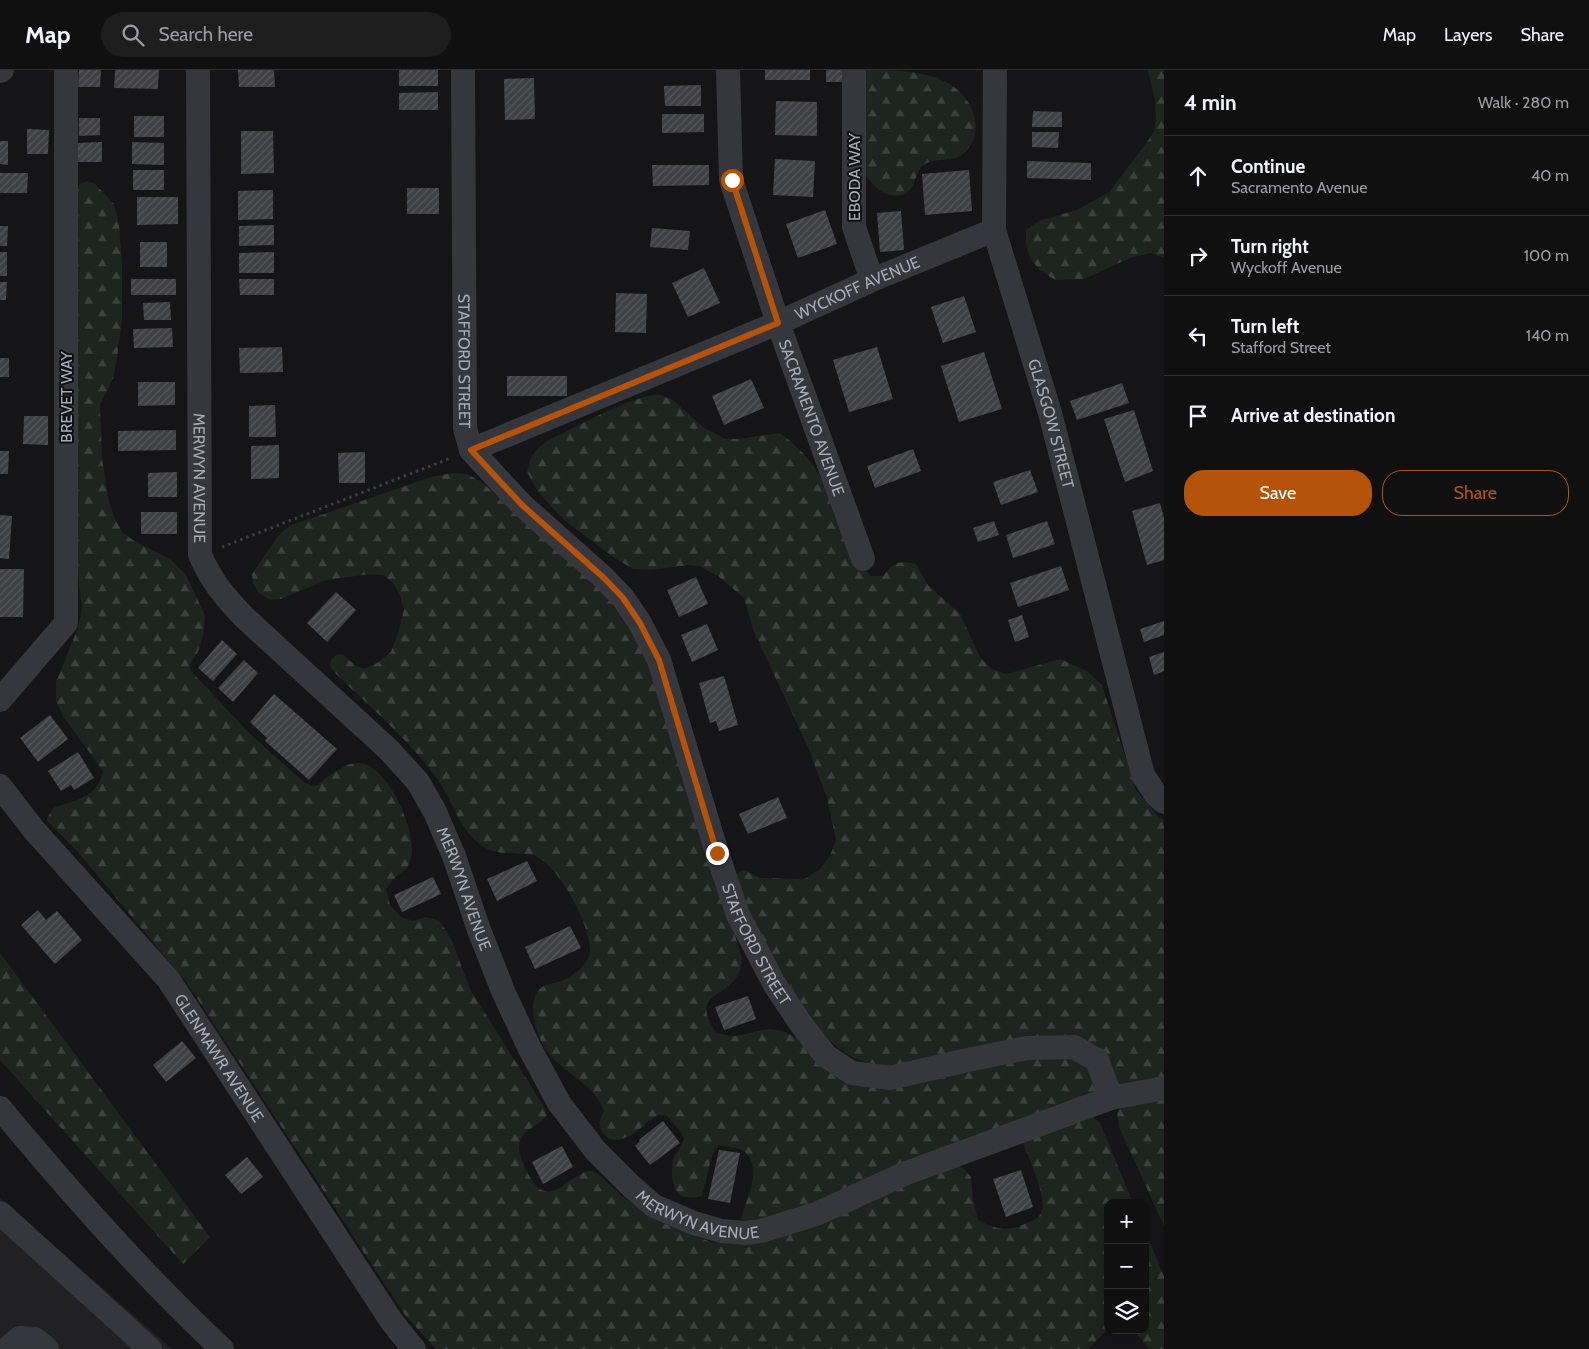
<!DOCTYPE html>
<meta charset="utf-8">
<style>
:root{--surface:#101011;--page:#1e1e1f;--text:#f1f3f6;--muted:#9c9d9f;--line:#303031;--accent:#b45309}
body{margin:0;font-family:Cabin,sans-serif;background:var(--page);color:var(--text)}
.controls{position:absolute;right:15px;bottom:15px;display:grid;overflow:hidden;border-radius:10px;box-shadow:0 5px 20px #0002}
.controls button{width:45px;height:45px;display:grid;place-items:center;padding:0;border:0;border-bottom:1px solid var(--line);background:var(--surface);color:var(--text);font:25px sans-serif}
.stop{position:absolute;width:15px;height:15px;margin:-11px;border:4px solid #b45309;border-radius:50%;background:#fff}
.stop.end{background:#b45309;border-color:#fff;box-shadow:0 1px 5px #0008}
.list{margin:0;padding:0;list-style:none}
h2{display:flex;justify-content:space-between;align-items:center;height:65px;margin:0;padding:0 20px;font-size:21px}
h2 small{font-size:16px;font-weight:400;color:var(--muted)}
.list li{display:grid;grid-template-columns:32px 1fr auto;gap:15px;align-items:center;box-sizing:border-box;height:80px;padding:0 20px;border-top:1px solid var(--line)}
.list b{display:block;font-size:19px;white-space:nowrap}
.list p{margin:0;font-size:16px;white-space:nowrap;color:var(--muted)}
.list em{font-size:16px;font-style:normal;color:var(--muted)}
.actions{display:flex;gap:10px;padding:15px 20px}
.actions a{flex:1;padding:11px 0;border:1px solid var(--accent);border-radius:20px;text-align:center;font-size:18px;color:var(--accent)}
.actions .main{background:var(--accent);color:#fff}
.icon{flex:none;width:28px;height:28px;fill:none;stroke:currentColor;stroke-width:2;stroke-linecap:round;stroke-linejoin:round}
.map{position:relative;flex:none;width:1164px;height:1279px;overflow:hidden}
header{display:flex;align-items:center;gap:30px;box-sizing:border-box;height:70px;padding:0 25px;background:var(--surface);border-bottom:1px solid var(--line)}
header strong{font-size:24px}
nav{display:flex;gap:28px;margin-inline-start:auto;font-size:18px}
.search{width:350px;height:45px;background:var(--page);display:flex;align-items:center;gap:12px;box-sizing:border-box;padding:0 18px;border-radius:28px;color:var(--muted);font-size:19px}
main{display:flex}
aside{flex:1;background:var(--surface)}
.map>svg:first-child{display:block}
</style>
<header>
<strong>Map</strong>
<div class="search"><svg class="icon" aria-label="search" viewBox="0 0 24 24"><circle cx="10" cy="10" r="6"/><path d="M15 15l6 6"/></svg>Search here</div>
<nav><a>Map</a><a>Layers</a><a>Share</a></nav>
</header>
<main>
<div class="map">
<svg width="1164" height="1279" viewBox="0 0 1164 1279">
<defs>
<pattern id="forest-firs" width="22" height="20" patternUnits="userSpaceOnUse" patternTransform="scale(1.25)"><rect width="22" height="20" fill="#1d251e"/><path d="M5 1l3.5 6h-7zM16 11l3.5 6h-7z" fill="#3b423d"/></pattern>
<pattern id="building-hatch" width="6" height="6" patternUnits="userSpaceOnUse" patternTransform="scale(1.25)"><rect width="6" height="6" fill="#3f4044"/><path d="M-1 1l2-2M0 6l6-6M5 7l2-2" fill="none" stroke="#58595d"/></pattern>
</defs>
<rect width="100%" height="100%" fill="#151517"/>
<polygon fill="#212124" points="0,1128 1,1129 172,1279 0,1279"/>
<g fill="url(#forest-firs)">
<path d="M860,0c46,0 100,0 114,45 4,14 1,28 -10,38 -11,10 -27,4 -39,11 -8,5 -9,16 -13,23 -2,4 -7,8 -12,8 -15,3 -25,-8 -34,-19z"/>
<polygon points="1148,0 1164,0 1164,188 1150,183 1130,188 1084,209 1055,210 1040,200 1031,190 1026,174 1026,160 1039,151 1077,140 1109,122 1139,83 1154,62 1156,50 1155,30"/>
<path d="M87,111l8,3 19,20 5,21 3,37v56l-5,40 -4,21 -13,26 2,53 7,44 6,17 7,13 11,8 37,19 16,16 10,21 9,20 -2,20 -5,16 -8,12 1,7 59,63 55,49 11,3c12,-9 27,-23 43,-23 28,0 59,70 52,94 -4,17 -9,13 -18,23 -3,3 -4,6 -7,9l4,16 11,12 12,4 13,-4 14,4 12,20 18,48 74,118 3,8c-8,12 -22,12 -27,27 -3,8 2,18 5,26 22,45 34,14 65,2l8,4 24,22 39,26 52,21h35l204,-80 12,6 7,8 2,22 5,21c15,8 28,12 44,5 7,-3 16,-5 19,-12 8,-14 -14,-58 -19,-73l66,-26 12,9 33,80h-25v126l-20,20h-652l-31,-34 -218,-332 -110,-132 -31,-31 7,-12c22,-8 45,-10 50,-37l-40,-55 -7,-15v-19l22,-54 4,-19 -4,-34 -2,-77v-307l4,-7z"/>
<path d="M658,324l15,6 30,27 22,12h13l41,-6c38,25 51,59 68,100 7,16 12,31 24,43h12c12,-14 15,-16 33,-12l12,21 32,29 20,43 12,12 14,5 54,-15 27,12 15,14 34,105 22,26 6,4v258l-49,11 -24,-40 -201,18c-17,-3 -33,-5 -47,-16 -25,-17 -41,-46 -57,-72 -19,-32 -36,-65 -53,-98l1,-7 10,-4 16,8 44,1 15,-9 11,-14 6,-16 -9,-42 -19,-51 -54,-115 -10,-34 -26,-22 -19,-10 -10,-1 -39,5 -17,-1 -20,-12 -49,-37 -26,-28 -11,-20c4,-17 7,-22 22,-32 31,-15 76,-41 109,-46z"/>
<path d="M452,403l15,1 15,8 30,29 92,81 27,33 18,36 93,297c-1,3 0,8 -2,12 -11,31 -52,19 -24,63 6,1 13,3 19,3 12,-1 23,-6 35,-7 26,0 58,35 77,51l152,-22 73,-5 16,8 15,34 -290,114 -63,16 -9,-6c4,-20 25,-53 1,-69 -6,-3 -16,-3 -23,-5 -12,12 -10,36 -18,51 -20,5 -29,-3 -29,-24 0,-5 0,-11 2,-15 3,-6 7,-11 10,-17l-3,-8 -14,-16 -9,-1c-15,9 -39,38 -55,18 -6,-7 -3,-15 1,-22 -7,-24 -39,-38 -55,-57 -6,-7 -12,-21 -14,-30 -3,-12 -4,-32 9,-38 6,-3 15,-3 21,-7 11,-5 26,-18 25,-30 0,-25 -33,-87 -57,-94 -3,-1 -8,-1 -12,-1 -21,-2 -31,1 -48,-16 -17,-17 -23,-42 -37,-61 -29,-39 -66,-70 -100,-103l-6,-8 1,-6 5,-5 6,-1 14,12 8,3 13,-6 14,-11 8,-22 5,-20 -4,-15 -6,-11 -11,-9 -13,-1 -44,6 -45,19 -11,1 -12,-8 -5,-9 -1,-9 26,-38 11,-10 142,-49z"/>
<polygon points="0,883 210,1167 183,1194 0,990"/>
<polygon points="1164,1024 1164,1156 1119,1057 1117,1043 1122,1036"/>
<polygon points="1145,1161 1164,1206 1164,1279 1149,1279 1134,1260 1145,1260"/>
</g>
<g fill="url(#building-hatch)">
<polygon points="79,0 101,0 100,17 78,17"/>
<polygon points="115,0 159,0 158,19 114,18"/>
<polygon points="238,0 274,0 275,17 239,17"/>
<rect x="399" y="0" width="39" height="16"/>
<rect x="765" y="0" width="45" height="10"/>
<polygon points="826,0 843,0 844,12 826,12"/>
<polygon points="534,8 535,49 505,50 504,9"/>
<polygon points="701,15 701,36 665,36 664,16"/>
<polygon points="438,22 438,40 399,40 399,23"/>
<polygon points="776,31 817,32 817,66 775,65"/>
<polygon points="1033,41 1062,42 1062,57 1032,57"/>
<polygon points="662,44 704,44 704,62 662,63"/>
<rect x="134" y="46" width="30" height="21"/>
<polygon points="79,48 100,48 100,65 79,66"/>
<polygon points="27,59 49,60 48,84 27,84"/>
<polygon points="241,61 273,61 274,103 241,104"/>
<polygon points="1032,62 1059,62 1058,78 1032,77"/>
<polygon points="0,71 8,71 8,95 0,94"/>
<polygon points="102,72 102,92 77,92 77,73"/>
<polygon points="132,72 164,73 164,95 132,94"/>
<polygon points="775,89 815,91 813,127 773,125"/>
<polygon points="1027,91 1091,93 1091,110 1027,108"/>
<polygon points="652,95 709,95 709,115 653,116"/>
<rect x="133" y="100" width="31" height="20"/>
<polygon points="969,100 972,141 925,145 922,104"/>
<polygon points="0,103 28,103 27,123 0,123"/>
<rect x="407" y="118" width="32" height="26"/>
<polygon points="273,120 273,149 238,150 238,121"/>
<polygon points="137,127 178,127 178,154 137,155"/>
<polygon points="825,140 837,174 798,188 786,154"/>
<polygon points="901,141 904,180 880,182 877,143"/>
<polygon points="274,155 274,175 239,176 239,156"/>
<polygon points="0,156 8,156 7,176 0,176"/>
<polygon points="652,158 690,161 688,180 650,177"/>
<rect x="140" y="172" width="27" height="25"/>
<rect x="0" y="182" width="7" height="24"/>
<polygon points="274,182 274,203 239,203 239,183"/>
<polygon points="704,198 720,233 688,247 672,213"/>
<rect x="131" y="209" width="45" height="16"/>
<polygon points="239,209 274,209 274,225 240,225"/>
<polygon points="0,212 7,212 6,230 0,230"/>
<polygon points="616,223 647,224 646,263 615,262"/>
<polygon points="964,226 976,262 943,273 931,237"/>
<polygon points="170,232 171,250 144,250 143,233"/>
<polygon points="172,258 173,277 134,278 133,259"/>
<polygon points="282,277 283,302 240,303 239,278"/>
<polygon points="877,277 893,329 849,342 833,290"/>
<polygon points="984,282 1002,339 959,352 941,296"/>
<rect x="0" y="288" width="9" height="19"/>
<rect x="507" y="306" width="60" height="20"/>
<polygon points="751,309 764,338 724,355 712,326"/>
<polygon points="138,312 175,312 175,335 138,336"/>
<polygon points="1122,313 1129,333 1077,350 1070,331"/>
<polygon points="275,335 276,367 249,367 249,336"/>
<polygon points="1134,340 1153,401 1125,412 1104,349"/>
<polygon points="24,346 48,346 48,375 23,374"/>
<polygon points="176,360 176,380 118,381 118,361"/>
<polygon points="279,375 279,408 251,409 251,376"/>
<polygon points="913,379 921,401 875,418 867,396"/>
<polygon points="0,381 9,381 8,404 0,404"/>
<polygon points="365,382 365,413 339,413 338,383"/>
<polygon points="1030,400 1038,422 1001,435 993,412"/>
<polygon points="177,402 177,427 148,427 148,403"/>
<polygon points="1160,433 1164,448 1164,490 1147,495 1132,441"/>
<rect x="141" y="442" width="36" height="22"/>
<polygon points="0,445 12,446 9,489 0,488"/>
<polygon points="994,451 999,465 978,472 973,458"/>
<polygon points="1047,451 1055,474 1013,488 1006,465"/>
<polygon points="1061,496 1069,520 1018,537 1010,513"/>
<polygon points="0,499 24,499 23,547 0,547"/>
<polygon points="696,507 708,534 679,547 667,520"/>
<polygon points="336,522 356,540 327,572 307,553"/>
<polygon points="1022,545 1029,567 1015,572 1008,550"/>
<polygon points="1164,551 1164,565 1144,572 1140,559"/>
<polygon points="707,554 718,580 692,592 681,565"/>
<polygon points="222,570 237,584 213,611 198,598"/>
<polygon points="1164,582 1164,601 1154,605 1149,587"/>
<polygon points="244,590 258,603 233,632 218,618"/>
<polygon points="724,606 738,655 719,661 716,651 710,653 699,613"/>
<polygon points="274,624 337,679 309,710 265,671 267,668 250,652"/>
<polygon points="50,645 68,669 38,692 20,668"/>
<polygon points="78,682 94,708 74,720 71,715 61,721 48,701"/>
<polygon points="778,727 787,748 748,764 739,744"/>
<polygon points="527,791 537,811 497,831 487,809"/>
<polygon points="433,807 441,824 402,842 394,825"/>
<polygon points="38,840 46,850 57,841 82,870 55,894 21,855"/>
<polygon points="570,856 581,878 535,899 525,877"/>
<polygon points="748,926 756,949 724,960 715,937"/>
<polygon points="182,971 196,988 166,1012 153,995"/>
<polygon points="663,1051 680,1073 650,1095 635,1076 640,1071 639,1070"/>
<polygon points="562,1076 573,1097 543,1114 532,1092"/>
<polygon points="719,1080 740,1083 730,1133 708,1129"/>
<polygon points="247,1087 263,1107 241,1124 225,1105"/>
<polygon points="1021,1100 1033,1137 1006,1147 993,1109"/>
</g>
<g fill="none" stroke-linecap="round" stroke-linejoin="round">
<polyline stroke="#3c3e43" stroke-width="3" stroke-dasharray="2.5 4" stroke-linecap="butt" points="222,477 451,388"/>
<g stroke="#36373c" stroke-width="24">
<path id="s1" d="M198,0l2,485c12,27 24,41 44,62l145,133 29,32 17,30 19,44 25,74 24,61 26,56 30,56 36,47 36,36 23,20 40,17 27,8 25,2 15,-2 55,-17 88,-40 207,-76 53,-10"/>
<path id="s2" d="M463,0l2,358 6,22 51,55 82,73 19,20 17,25 19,37 58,193 21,62 37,70 26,39 25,32 26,17 38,5 73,-17 64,-13 47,-1 23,13 14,38"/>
<path id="s3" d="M728,0l3,110 47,143 85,236"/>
<polyline points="854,0 854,157 872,210"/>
<path id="s4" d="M995,0l-1,160 56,183 93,362 13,20 8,7"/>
<polyline points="0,1 2,0"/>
<path id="s5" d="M471,380l307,-127 94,-43 122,-50"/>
<polyline points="0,630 66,553 66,0"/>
<path id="s6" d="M0,716l34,44 134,149 224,343 22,27"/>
<path d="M0,1038c70,84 142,166 222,241"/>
<polyline points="0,1143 150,1279"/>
<polyline points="7,1279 20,1268 35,1269 47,1279"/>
</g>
</g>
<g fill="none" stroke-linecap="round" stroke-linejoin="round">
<polyline stroke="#b45309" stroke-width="6" points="717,783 659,590 640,553 623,528 604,508 522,435 471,380 778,253 732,110"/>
</g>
<g text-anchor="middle" stroke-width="4" stroke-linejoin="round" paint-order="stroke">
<g font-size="16" fill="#a7acb8" stroke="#101012">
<text transform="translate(854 107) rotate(-90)" y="6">EBODA WAY</text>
<text dy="6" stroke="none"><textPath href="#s5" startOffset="419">WYCKOFF AVENUE</textPath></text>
<text dy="6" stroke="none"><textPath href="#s2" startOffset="291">STAFFORD STREET</textPath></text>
<text transform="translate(66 327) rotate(-90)" y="6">BREVET WAY</text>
<text dy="6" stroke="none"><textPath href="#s3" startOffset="361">SACRAMENTO AVENUE</textPath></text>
<text dy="6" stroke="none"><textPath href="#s4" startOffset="362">GLASGOW STREET</textPath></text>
<text dy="6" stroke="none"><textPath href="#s1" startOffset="408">MERWYN AVENUE</textPath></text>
<text dy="6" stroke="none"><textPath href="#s1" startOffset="918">MERWYN AVENUE</textPath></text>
<text dy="6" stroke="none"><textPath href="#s2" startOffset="966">STAFFORD STREET</textPath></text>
<text dy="6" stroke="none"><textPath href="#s6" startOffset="350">GLENMAWR AVENUE</textPath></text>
<text dy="6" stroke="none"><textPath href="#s1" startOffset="1338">MERWYN AVENUE</textPath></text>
</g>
</g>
</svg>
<div class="controls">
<button>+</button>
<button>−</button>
<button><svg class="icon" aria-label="layers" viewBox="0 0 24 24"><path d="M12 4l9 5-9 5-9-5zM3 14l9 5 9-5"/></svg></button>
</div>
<div class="stop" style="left:732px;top:110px"></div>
<div class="stop end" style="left:717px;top:783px"></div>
</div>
<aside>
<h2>4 min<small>Walk · 280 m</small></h2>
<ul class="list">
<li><svg class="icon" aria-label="ahead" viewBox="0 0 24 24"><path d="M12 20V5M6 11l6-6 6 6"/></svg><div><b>Continue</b><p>Sacramento Avenue</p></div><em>40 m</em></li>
<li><svg class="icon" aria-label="right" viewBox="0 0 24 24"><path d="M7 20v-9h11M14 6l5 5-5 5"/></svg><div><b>Turn right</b><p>Wyckoff Avenue</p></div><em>100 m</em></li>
<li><svg class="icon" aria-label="left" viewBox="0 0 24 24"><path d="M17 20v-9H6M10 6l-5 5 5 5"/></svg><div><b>Turn left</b><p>Stafford Street</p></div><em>140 m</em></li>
<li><svg class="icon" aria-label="arrive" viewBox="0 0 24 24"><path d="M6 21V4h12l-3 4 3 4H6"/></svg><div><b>Arrive at destination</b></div></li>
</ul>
<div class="actions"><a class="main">Save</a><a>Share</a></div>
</aside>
</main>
